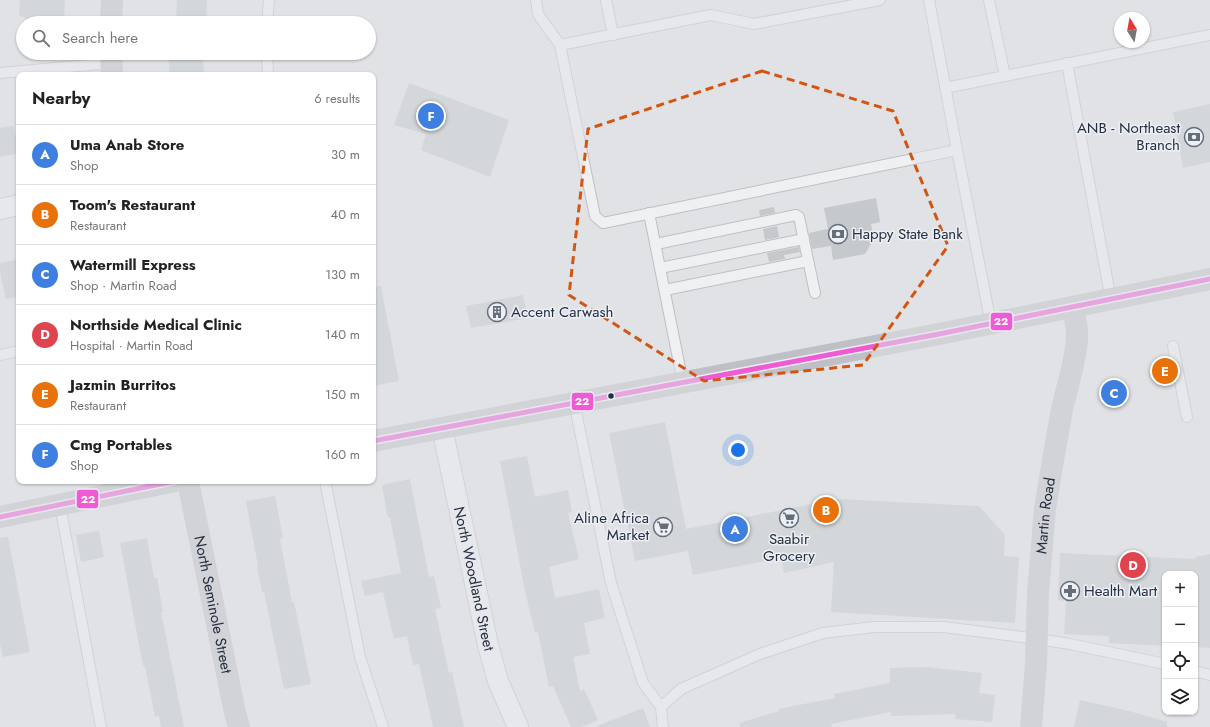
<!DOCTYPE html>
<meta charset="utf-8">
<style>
:root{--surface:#fff;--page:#f2f2f2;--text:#222;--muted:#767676;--line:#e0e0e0;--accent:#666e7a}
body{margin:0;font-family:Jost,sans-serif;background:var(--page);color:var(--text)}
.controls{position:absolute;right:12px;bottom:12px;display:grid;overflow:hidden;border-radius:8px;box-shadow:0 1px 3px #0004}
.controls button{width:36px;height:36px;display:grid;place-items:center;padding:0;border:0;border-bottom:1px solid var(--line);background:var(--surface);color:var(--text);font:20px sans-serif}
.compass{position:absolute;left:1114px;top:12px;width:36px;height:36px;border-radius:50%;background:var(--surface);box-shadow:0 1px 3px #0004;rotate:349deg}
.you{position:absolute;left:738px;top:450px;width:14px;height:14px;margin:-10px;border:3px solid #fff;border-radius:50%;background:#1a73e8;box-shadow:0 0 0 6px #1a73e833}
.badge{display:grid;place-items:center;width:26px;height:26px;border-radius:50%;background:var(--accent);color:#fff;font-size:13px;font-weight:700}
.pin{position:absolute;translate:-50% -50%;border:2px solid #fff;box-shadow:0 1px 4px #0006}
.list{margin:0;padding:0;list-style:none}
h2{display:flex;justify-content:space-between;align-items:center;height:52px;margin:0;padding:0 16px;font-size:17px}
h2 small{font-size:13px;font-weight:400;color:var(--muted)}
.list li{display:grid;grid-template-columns:26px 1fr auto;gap:12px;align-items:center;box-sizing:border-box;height:60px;padding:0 16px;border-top:1px solid var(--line)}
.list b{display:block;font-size:15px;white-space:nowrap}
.list p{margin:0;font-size:13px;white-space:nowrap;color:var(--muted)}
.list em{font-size:13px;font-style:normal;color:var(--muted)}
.icon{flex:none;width:22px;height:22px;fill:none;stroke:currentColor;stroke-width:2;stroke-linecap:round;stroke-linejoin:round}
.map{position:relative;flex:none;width:1210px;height:727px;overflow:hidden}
.search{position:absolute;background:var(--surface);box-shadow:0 1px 3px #0004;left:16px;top:16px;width:360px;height:44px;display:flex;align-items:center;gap:10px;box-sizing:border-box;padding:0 14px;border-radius:22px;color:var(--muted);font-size:15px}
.panel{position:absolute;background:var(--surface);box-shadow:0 1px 3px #0004;left:16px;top:72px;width:360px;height:412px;border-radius:8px}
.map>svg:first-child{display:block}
</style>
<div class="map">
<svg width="1210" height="727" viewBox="0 0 1210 727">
<rect width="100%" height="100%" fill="#e0e2e5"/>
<g fill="#c5c9cc">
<polygon points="20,0 65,0 64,19 54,19 54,23 25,23 25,17 19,16"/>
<polygon points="177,0 207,0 206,23 176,23"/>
<polygon points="168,53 194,53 195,57 203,57 204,75 170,75"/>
<polygon points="409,83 509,120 490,177 421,150 426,134 394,125"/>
<polygon points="1210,104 1210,162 1183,168 1173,112"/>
<polygon points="13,126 19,153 0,157 0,128"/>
<polygon points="876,198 880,222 871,224 874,239 865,254 833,260 831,246 812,249 809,233 828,229 824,208"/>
<polygon points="774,207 775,213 760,216 759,210"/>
<polygon points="777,226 779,237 765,240 763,229"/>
<polygon points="799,247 800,252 784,255 785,259 769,262 767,253"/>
<polygon points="19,259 19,297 6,299 0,272 0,263"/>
<polygon points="381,286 399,381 373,386 373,287"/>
<polygon points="523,295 528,318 471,328 466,306"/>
<polygon points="1169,359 1173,382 1159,384 1155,362"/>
<polygon points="665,422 686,529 838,499 979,506 1005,535 1004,556 1019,557 1015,623 831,612 834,562 784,573 781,558 693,575 688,551 635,561 609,433"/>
<polygon points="527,456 535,497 568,490 572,512 568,513 579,559 549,567 555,598 599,589 605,618 584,623 590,654 573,657 580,691 584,689 598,720 582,727 571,727 553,686 549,687 538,632 535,633 525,591 500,461"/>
<polygon points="410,479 429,577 434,576 441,608 435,609 449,673 452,672 464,727 433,727 419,664 413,665 407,636 394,639 383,592 365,596 361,581 401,573 390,518 388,518 382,485"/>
<polygon points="275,496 283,538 280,539 292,602 294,602 311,684 284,689 264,592 262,592 257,566 258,566 246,501"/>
<polygon points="99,531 104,557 81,562 76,535"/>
<polygon points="8,537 30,652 3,657 0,644 0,538"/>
<polygon points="147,538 154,578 157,578 163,612 161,612 184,727 161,727 159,716 155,717 145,666 143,666 120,543"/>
<polygon points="1060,553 1195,559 1195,557 1210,554 1210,648 1195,647 1195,574 1165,574 1165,646 1109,643 1109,636 1064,634 1066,601 1058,600"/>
<polygon points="926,667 982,673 979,693 995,695 992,722 955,719 956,714 891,716 891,712 831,724 832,727 740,727 739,723 779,711 778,709 835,698 834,694 890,683 890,668"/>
<polygon points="1080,700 1129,711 1167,722 1167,727 1074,727"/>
<polygon points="643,708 650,727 598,727 597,726"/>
</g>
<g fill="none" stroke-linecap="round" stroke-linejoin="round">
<defs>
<g id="lane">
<polyline points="536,0 538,14 560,45 595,216 603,223 957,150 929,0"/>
<polyline points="606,0 613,35"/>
<polyline points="989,0 1005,76"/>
<polyline points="267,23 269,0"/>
<polyline points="560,45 711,15 754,24 880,0"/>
<polyline points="267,53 268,75"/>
<polyline points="1067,63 1111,300"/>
<polyline points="0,73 111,63"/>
<polyline points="945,88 1210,35"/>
<polyline points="957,150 991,324"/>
<polyline points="649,213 683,383"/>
<polyline points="656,244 796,215 799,217 815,293"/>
<polyline points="660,268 804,239"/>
<polyline points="665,290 808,261"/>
<polyline points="1173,346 1187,417"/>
<polyline points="0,355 19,351"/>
<polyline points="574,402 611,583 643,683 661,707"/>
<polyline points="325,481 360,657 383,727"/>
<polyline points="60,505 101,727"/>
<polyline points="1195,671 1210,675"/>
<polyline points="663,727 661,707 681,689 760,654 823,633 874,627 944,627 1037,639 1070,644 1165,664"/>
</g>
<g id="street">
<polyline points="0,209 19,205"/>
<path id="s1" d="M442,428l46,217 10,36 20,46"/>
</g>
</defs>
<use href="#lane" stroke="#bec0c3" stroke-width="12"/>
<use href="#street" stroke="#bec0c3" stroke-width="22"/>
<use href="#lane" stroke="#eff0f2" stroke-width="10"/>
<use href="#street" stroke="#eff0f2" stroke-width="20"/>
<g stroke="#bec0c6" stroke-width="22">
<polyline points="111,23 112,0"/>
<polyline points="111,53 112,75"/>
<polyline points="373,441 939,334 1210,279"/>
<path id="s2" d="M188,481l47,232 4,14"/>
<polyline points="0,517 175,481"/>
<path id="s3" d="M1031,727l5,-64 2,-70 7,-84 7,-43 10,-57 11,-44 4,-23v-13l-4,-21"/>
</g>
<defs>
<g id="bus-1">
<polyline points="373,441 939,334 1210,279"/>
<polyline points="0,517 175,481"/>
</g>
</defs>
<use href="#bus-1" stroke="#ecf0f6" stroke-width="8"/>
<use href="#bus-1" stroke="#ee5bd4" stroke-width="5"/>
</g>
<path d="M0 0H1210V727H0ZM762,71l131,40 55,135 -85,119 -159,16 -135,-86 19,-166z" fill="#e0e2e5" fill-opacity=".55" fill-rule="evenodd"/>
<path fill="none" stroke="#d45511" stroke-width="3" stroke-dasharray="8 5" stroke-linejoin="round" d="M762,71l131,40 55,135 -85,119 -159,16 -135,-86 19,-166z"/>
<defs>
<symbol id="bank-ring" viewBox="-11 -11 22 22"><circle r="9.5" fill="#ecf0f6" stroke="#666e7a" stroke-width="1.5"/><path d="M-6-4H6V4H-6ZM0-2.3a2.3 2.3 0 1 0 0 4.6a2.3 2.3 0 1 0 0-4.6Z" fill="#666e7a"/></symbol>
<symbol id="building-ring" viewBox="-11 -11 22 22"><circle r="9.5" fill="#ecf0f6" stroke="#666e7a" stroke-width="1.5"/><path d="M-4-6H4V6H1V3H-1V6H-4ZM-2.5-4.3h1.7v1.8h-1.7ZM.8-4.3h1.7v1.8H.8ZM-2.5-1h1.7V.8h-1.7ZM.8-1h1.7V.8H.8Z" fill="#666e7a"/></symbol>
<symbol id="supermarket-ring" viewBox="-11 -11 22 22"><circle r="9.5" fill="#ecf0f6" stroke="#666e7a" stroke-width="1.5"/><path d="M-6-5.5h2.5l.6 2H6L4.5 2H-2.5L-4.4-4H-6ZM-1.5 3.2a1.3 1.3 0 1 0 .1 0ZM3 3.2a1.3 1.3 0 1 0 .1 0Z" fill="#666e7a"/></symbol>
<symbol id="pharmacy-ring" viewBox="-11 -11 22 22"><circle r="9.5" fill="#ecf0f6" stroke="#666e7a" stroke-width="1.5"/><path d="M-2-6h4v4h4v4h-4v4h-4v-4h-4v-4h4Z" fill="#666e7a"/></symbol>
</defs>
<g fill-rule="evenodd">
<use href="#bank-ring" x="1183" y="126" width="22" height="22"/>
<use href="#bank-ring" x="827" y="223" width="22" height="22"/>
<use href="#building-ring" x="486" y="301" width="22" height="22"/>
<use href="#supermarket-ring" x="778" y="507" width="22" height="22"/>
<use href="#supermarket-ring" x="652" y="516" width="22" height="22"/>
<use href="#pharmacy-ring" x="1059" y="580" width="22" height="22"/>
</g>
<circle fill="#252f40" stroke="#ecf0f6" stroke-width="1.5" cx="611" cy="396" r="3.5"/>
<g text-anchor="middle" stroke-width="3" stroke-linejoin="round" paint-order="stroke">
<g font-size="15" fill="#252f40" stroke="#ecf0f6" text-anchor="start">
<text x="1180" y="133" text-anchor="end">ANB - Northeast<tspan x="1180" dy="17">Branch</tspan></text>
<text x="852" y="239">Happy State Bank</text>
<text x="511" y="317">Accent Carwash</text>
<text x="649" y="523" text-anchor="end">Aline Africa<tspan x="649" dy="17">Market</tspan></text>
<text x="789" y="544" text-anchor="middle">Saabir<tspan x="789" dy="17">Grocery</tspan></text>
<text x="1084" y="596">Health Mart</text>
</g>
<g font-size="15" fill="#252f40" stroke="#ecf0f6">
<text dy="5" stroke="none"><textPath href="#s3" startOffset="212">Martin Road</textPath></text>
<text dy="5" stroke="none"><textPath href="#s1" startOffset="154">North Woodland Street</textPath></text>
<text dy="5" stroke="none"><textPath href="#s2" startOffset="126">North Seminole Street</textPath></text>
</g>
</g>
<g stroke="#ecf0f6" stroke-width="1.5">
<rect x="990" y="312" width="23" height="19" rx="4" fill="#ee5bd4"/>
<rect x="571" y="392" width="23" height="19" rx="4" fill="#ee5bd4"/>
<rect x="76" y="489" width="23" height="20" rx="4" fill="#ee5bd4"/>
</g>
<g font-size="11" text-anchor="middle" font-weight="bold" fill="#fff">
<text x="1001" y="325">22</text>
<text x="582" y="405">22</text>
<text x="88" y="503">22</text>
</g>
</svg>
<div class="controls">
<button>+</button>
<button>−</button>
<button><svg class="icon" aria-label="locate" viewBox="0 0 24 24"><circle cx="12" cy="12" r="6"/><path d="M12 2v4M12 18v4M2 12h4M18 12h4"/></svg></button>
<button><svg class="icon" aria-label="layers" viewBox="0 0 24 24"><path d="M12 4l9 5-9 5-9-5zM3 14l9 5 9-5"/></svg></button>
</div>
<svg class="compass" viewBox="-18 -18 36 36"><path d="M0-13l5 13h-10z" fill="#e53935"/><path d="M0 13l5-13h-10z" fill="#767676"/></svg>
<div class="you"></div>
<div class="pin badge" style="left:735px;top:529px;background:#3f7fe0">A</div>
<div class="pin badge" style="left:826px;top:510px;background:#e8710a">B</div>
<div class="pin badge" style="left:1114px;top:393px;background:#3f7fe0">C</div>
<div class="pin badge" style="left:1133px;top:565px;background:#e0444e">D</div>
<div class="pin badge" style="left:1165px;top:371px;background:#e8710a">E</div>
<div class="pin badge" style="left:431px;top:116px;background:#3f7fe0">F</div>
<div class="search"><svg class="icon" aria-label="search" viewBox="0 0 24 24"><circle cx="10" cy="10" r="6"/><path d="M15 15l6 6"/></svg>Search here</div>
<section class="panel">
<h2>Nearby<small>6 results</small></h2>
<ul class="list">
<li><span class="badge" style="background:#3f7fe0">A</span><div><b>Uma Anab Store</b><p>Shop</p></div><em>30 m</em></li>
<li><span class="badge" style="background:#e8710a">B</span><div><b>Toom's Restaurant</b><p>Restaurant</p></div><em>40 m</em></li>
<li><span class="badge" style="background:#3f7fe0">C</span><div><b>Watermill Express</b><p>Shop · Martin Road</p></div><em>130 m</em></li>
<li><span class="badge" style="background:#e0444e">D</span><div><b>Northside Medical Clinic</b><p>Hospital · Martin Road</p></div><em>140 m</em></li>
<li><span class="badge" style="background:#e8710a">E</span><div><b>Jazmin Burritos</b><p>Restaurant</p></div><em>150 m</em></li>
<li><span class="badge" style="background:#3f7fe0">F</span><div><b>Cmg Portables</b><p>Shop</p></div><em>160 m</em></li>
</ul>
</section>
</div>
